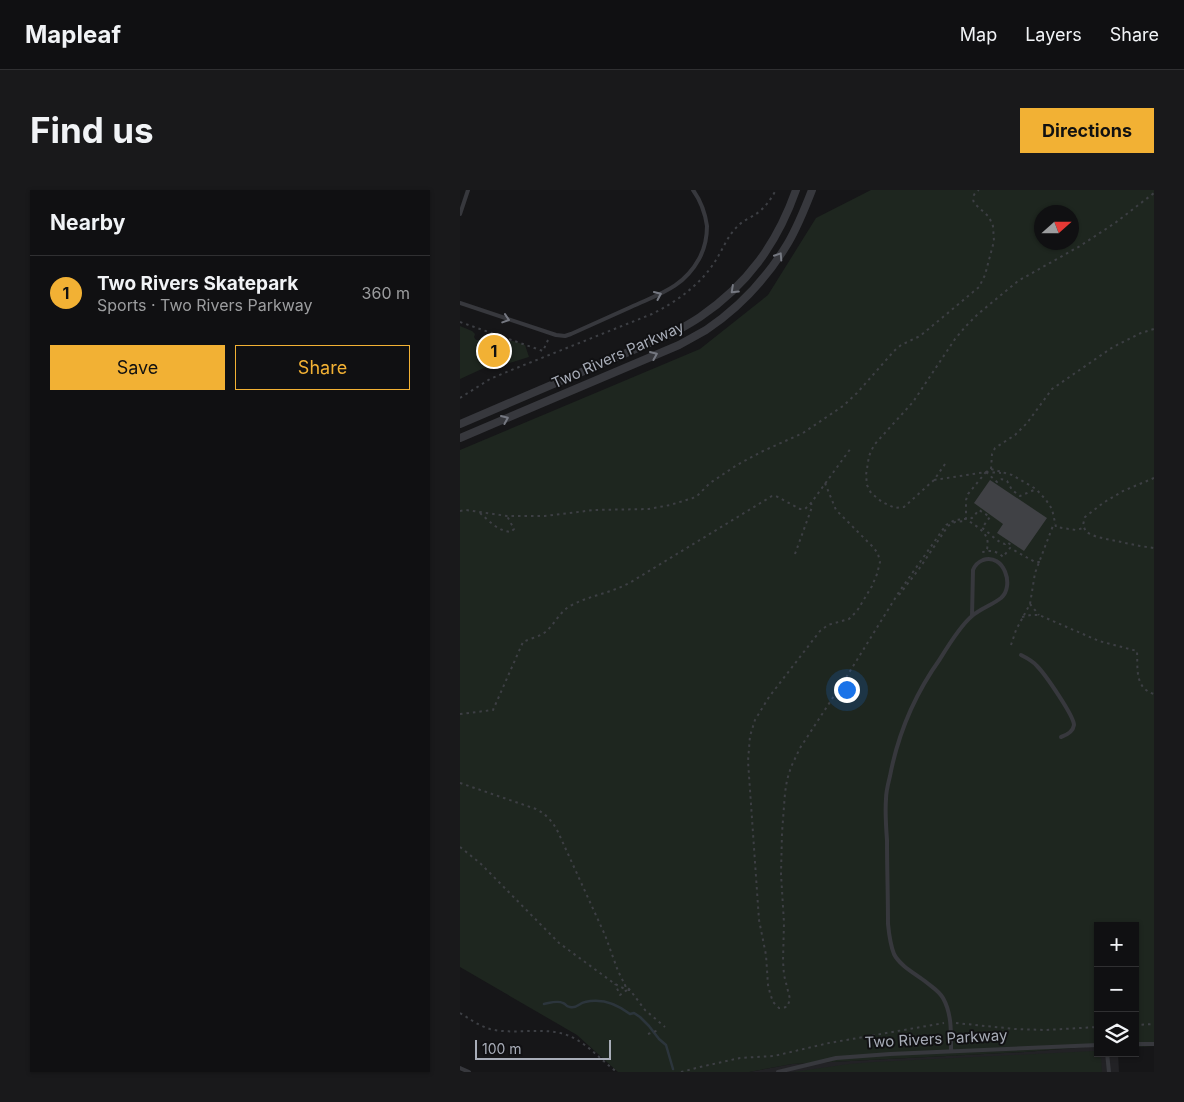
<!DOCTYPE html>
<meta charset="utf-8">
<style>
:root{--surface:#101012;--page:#19191b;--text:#f1f3f6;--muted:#9c9d9f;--line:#303032;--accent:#f2b134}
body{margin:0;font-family:Inter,sans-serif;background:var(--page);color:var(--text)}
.controls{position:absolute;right:15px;bottom:15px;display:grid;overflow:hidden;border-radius:0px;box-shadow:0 1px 4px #0004}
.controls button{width:45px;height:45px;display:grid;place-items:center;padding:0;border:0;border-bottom:1px solid var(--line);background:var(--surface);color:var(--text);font:25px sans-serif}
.compass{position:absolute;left:574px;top:15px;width:45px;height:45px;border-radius:50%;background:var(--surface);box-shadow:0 1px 4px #0004;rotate:69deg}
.scale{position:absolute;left:15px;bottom:12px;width:136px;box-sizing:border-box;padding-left:5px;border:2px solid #a8adb8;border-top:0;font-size:14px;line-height:18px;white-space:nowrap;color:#a8adb8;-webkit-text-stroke:4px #111113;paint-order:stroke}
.you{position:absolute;left:386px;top:499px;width:18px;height:18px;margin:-12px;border:4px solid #fff;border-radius:50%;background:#1a73e8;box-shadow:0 0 0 8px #1a73e833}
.badge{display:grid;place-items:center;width:32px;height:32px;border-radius:50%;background:var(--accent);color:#111;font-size:16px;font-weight:700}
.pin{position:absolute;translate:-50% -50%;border:2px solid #fff;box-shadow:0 1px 5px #0006}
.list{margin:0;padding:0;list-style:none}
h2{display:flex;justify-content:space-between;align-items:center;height:65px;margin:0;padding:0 20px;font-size:21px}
h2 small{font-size:16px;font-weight:400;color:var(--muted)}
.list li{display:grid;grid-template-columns:32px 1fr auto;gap:15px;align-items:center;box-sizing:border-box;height:75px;padding:0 20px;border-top:1px solid var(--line)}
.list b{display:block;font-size:19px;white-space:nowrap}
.list p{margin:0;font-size:16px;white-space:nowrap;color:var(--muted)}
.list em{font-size:16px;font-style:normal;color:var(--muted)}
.actions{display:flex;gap:10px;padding:15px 20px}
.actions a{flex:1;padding:11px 0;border:1px solid var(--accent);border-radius:0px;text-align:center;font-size:18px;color:var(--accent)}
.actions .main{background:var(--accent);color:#111}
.icon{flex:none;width:28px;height:28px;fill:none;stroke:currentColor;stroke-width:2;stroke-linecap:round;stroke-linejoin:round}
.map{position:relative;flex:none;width:694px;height:882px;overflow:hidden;border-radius:0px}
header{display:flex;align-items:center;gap:30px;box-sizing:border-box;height:70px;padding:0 25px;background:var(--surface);border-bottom:1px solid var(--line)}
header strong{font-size:24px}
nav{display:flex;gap:28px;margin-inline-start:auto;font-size:18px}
.intro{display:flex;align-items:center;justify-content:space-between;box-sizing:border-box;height:120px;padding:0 30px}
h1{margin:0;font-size:35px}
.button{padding:12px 22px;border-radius:0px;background:var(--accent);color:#111;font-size:18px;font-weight:700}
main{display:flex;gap:30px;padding:0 30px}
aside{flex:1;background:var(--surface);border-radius:0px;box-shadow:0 1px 4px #0004}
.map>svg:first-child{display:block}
</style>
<header>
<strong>Mapleaf</strong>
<nav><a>Map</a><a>Layers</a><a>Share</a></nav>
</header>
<div class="intro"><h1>Find us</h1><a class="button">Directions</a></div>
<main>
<aside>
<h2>Nearby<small></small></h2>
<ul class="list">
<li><span class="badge">1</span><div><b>Two Rivers Skatepark</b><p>Sports · Two Rivers Parkway</p></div><em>360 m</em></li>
</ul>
<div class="actions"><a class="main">Save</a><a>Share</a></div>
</aside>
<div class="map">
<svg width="694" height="882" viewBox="0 0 694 882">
<rect width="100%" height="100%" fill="#161618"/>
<polygon fill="#222225" points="638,856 638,863 658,863 659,882 289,882 332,874 565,862"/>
<g fill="#1e261f" fill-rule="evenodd">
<path d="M411,0h283v856l-19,1v-121h-37v120l-73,6 -233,12 -43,8h-131l-41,-37 -117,-68v-517l240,-101 68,-54 48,-77zM582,22h30v30h-30z"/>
<polygon points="0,136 12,141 15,144 14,147 16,150 19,150 21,147 25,145 41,151 53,151 65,155 69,167 30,179 24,178 0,189"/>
<polygon points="634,861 638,862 641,868 642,882 333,882 389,874 414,872"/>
</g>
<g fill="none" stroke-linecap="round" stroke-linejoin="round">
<path stroke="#2c353c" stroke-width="2.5" d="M84,814c6,-1 13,-4 19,-1 5,2 1,3 7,4 7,2 9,-4 15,-5 16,-4 32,2 45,12l4,-1 6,4 9,9 10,13 7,6 7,24"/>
</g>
<polygon fill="#404145" points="530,290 587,328 564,361 537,343 543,334 514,313"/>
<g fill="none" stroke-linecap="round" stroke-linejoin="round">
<g stroke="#3d3f44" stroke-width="2" stroke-dasharray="2.5 4" stroke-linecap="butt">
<polyline points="0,132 83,161 88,150"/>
<path d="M0,208l30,-19 24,-10 138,-55c26,-13 49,-30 64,-54 7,-11 12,-25 21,-33 5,-6 13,-9 19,-13 9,-6 15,-15 20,-24"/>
<polyline points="485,274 474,290 526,282 531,279 552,285 576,299 586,310 592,319 596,337 616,340 623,338"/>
<polyline points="531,279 532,264 535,258 555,245 567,233 592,199 653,157 681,143 694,139"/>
<path d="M526,282l-18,22 -2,6v19c11,8 25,14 21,30l-4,3c8,-2 14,-1 20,5l7,-9 25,14h5"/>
<path d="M526,282l11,10c3,-4 6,-3 10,-1l5,9 8,6 14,-6"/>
<polyline points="526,282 541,283"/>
<polyline points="694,288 663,301 643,313 625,327 623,335 626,342 637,347 680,356 694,358"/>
<polyline points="474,290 444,317 435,318 422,312 411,303 407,295 406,285 409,266 414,255 453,212 495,149 506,136 518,124 558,91 620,56 655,33 694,3"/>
<path d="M365,293l11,27 38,38 4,6 2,8 -3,12 -5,12 -15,25 -8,8 -21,6 -8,6 -51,66 -14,23 -5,16 -2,25 11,159 7,35 2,30 2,8 3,9 6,6 8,-1 1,-2 2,-6 -6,-24 -1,-14 1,-38 -3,-49 1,-41 3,-40 2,-13 4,-13 9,-19 47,-72 52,-84 47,-67 9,-5 17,-2 7,-8 11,7 -8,11c7,4 16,15 23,16l2,-2 4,3 -1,3"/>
<path d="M0,321l6,-1 41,6h38l49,-6 55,-1 21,-4 23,-7 5,-3 12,-12 27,-18 24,-13 42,-19 40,-27 14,-13 37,-42 7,-6 19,-9 23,-19 36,-30 6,-12 9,-34 -1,-15 -4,-9 -15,-14c-2,-5 0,-11 5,-13"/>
<path d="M20,323c9,8 18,18 31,19l3,-3 -7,-13"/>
<polyline points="335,364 352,317 351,313"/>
<polyline points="439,405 459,379 488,336 495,332 505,331"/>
<polyline points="570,414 579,425"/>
<path d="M562,427l9,-2h8l60,26 38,10c1,16 -3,37 17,43"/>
<polyline points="551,455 556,440 570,414 575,383 594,333"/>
<path d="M0,524l33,-4 30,-68c6,-3 15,-5 21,-9 11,-8 15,-22 28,-28 19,-10 40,-12 59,-23l141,-86h4l24,13h5l6,-6 40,-55"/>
<path d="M0,593l76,26c10,5 17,13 22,23l47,103 13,36 7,14"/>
<polyline points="0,657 20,673 99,753 155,794 167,800 160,805 155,794"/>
<polyline points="170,800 165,795 167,800 170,800 185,820 205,837"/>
<path d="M0,823c10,6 19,13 30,16 24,6 50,-2 74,5 22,7 35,25 53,38"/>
<polyline points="496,833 555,839 585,840 638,837"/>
<polyline points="675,835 694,834"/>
<polyline points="188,844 199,840"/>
<polyline points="221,882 240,877 280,868 314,866 369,853 484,833"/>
</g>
<g stroke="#37383d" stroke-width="4">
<polyline points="0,24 8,0"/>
<path d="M0,113l96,32 9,1 6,-2c20,-9 40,-18 60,-27 28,-13 52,-19 68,-48 6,-11 8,-21 8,-33 -2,-14 -6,-25 -14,-36"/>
<path d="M561,465c6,3 12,6 16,11 8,8 37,50 37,59 -1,7 -7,10 -13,12"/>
<polyline points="675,854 694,854"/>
<path d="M491,861c0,-18 1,-37 -8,-53 -4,-7 -11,-11 -17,-16 -10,-8 -26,-16 -32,-28 -4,-10 -5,-20 -6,-30 0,-28 -1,-56 -1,-84 -1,-13 -2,-28 -1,-41 0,-8 2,-15 4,-23 8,-42 25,-82 50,-117 8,-13 20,-33 32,-43 8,-7 20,-11 29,-18 14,-12 3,-45 -18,-38 -5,2 -8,5 -10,10l-1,46"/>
<polyline points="647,863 649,882"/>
<polyline points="0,878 9,882"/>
<polyline points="318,882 376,868 430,864 638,855"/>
</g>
<g stroke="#37383d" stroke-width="8">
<path d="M0,234l213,-91c9,-5 18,-10 27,-16 47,-32 77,-73 96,-127"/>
<path d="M0,248l219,-93c9,-5 18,-10 27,-15 33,-22 61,-52 82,-87 10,-17 17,-35 24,-53"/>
</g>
</g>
<defs><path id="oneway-chevron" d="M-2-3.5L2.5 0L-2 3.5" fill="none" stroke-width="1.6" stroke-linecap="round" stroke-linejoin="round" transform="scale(1.25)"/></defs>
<g stroke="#757881">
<use href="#oneway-chevron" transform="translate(319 66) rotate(-57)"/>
<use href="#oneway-chevron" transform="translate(274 100) rotate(137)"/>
<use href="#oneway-chevron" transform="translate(198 105) rotate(-24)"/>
<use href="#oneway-chevron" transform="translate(46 129) rotate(18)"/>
<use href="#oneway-chevron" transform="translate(194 165) rotate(-23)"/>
<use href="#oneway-chevron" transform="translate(45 229) rotate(-23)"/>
</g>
<g text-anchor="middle" stroke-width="4" stroke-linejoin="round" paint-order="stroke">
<g font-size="15" fill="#a8adb8" stroke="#111113">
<text transform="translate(158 165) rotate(-24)" y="5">Two Rivers Parkway</text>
<text transform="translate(476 849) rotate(-3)" y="5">Two Rivers Parkway</text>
</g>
</g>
</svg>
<div class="controls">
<button>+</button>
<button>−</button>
<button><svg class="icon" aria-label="layers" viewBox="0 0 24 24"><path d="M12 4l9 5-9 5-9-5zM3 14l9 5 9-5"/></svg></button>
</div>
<svg class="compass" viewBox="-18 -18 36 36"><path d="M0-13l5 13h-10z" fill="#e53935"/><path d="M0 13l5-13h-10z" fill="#9c9d9f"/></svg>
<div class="scale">100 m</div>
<div class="you"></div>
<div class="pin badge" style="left:34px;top:161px">1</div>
</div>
</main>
